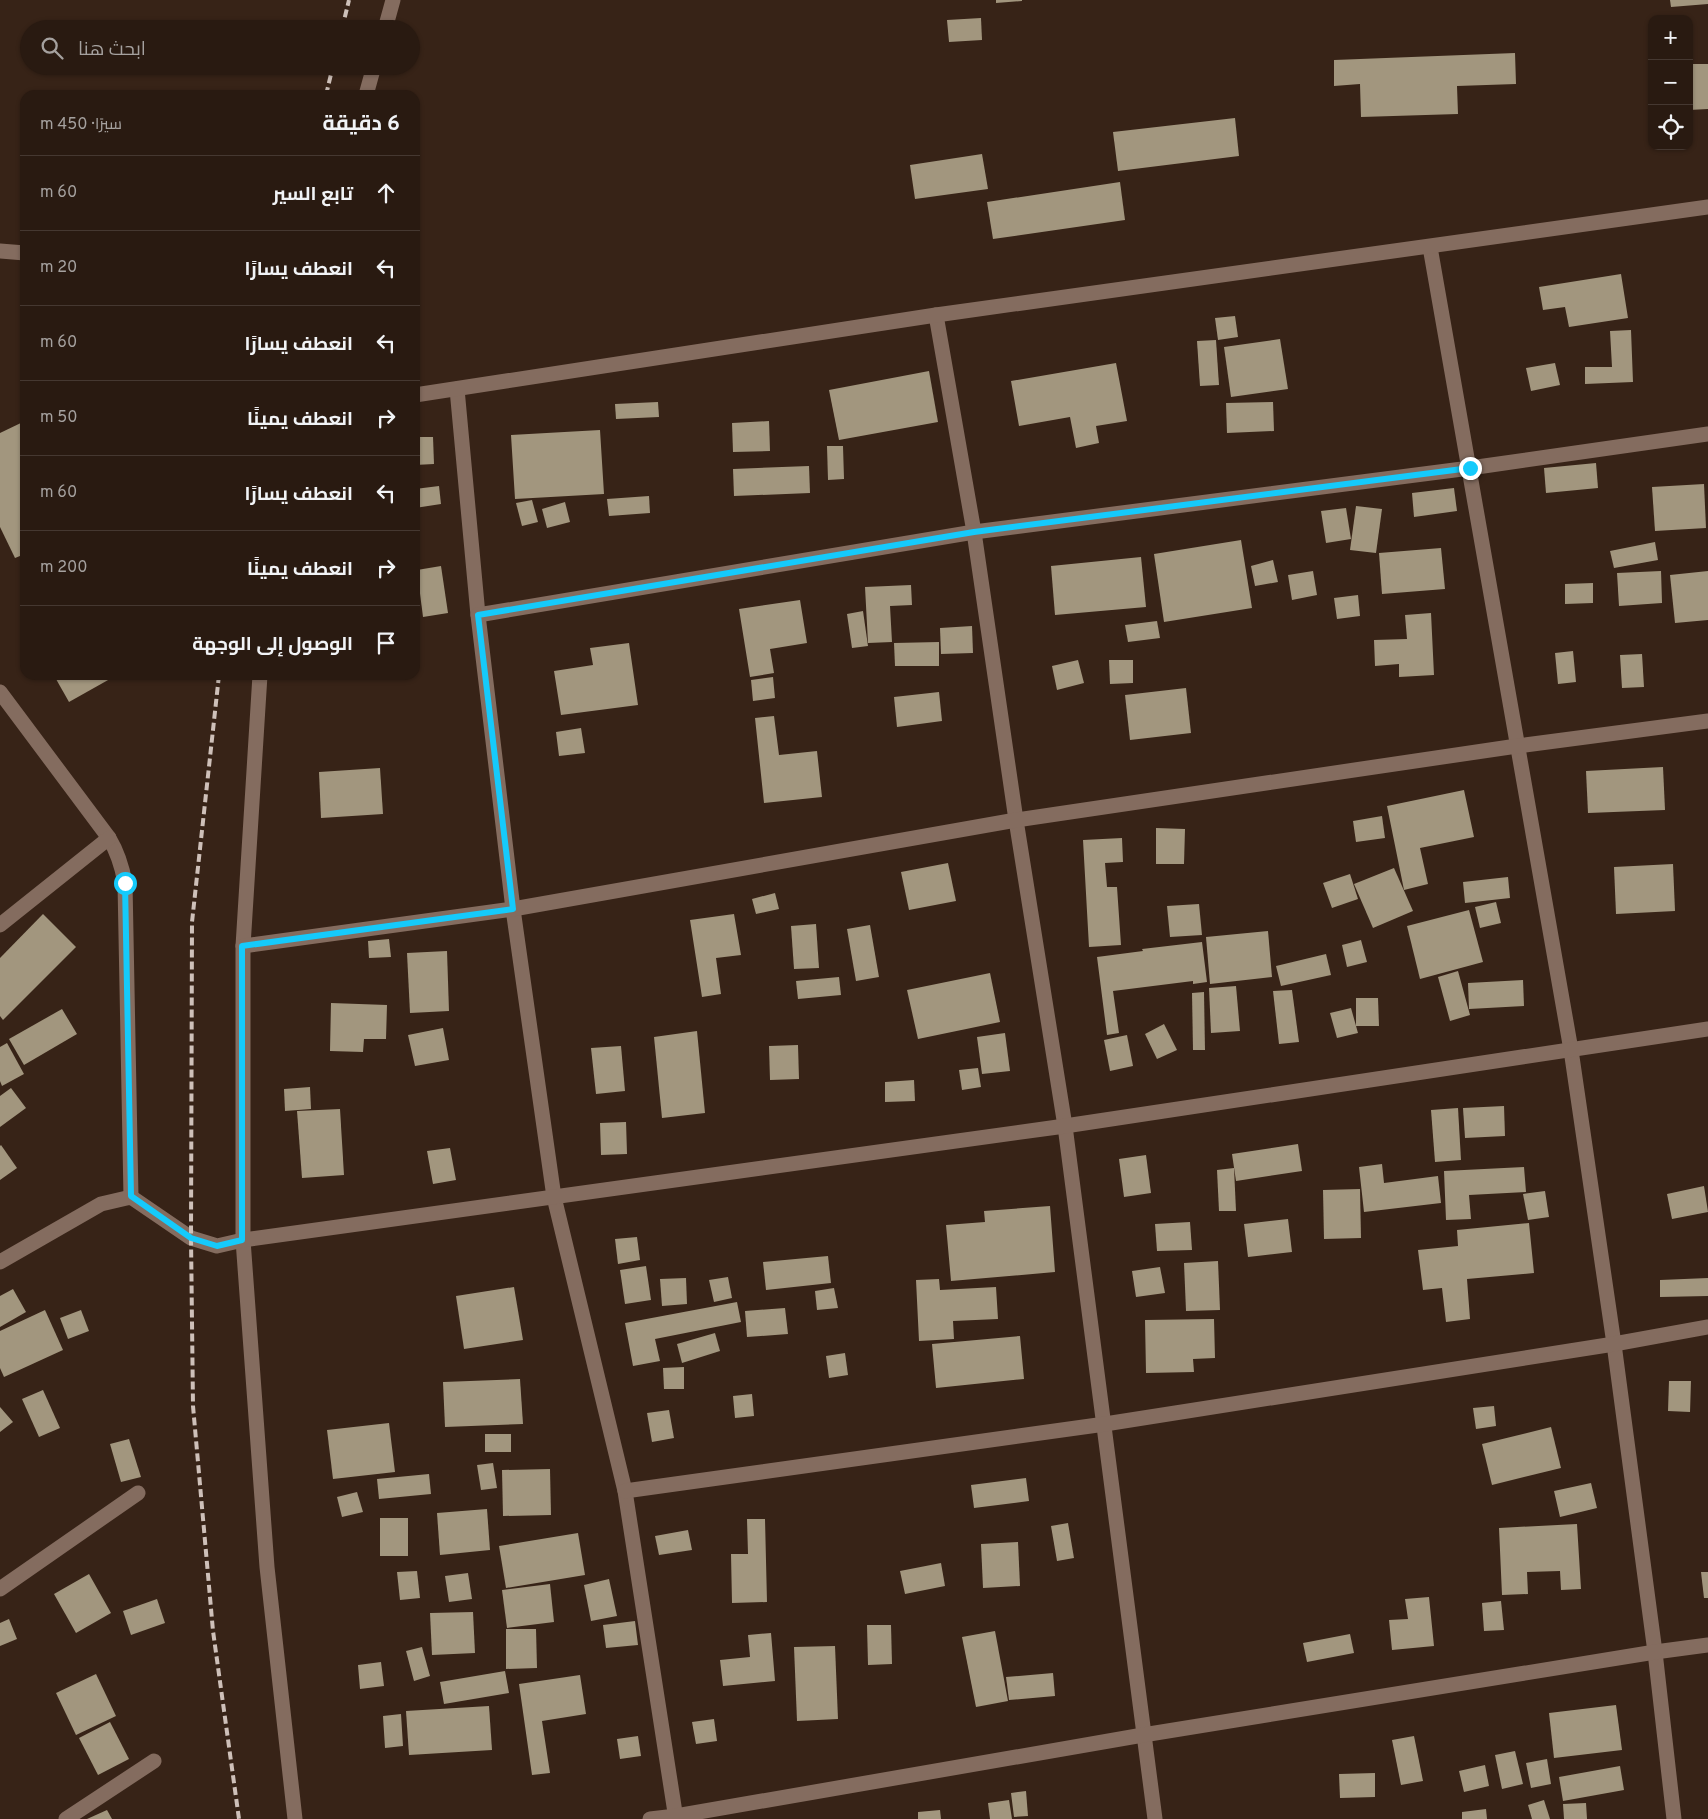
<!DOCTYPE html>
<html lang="ar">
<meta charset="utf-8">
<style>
:root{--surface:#291a11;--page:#31231a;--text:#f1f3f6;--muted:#a5a19f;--line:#453831}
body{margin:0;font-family:Overpass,Cairo,sans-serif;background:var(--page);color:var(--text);direction:rtl}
.controls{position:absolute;right:15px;top:15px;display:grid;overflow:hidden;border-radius:10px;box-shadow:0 1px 4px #0004}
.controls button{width:45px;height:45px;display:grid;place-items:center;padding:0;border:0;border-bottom:1px solid var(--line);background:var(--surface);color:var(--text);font:25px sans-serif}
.stop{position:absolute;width:15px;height:15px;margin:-11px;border:4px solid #15cafb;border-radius:50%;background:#fff}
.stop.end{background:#15cafb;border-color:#fff;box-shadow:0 1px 5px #0008}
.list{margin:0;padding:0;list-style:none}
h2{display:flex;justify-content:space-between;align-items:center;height:65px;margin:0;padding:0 20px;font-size:21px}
h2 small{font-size:16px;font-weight:400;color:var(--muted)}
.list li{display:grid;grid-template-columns:32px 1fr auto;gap:15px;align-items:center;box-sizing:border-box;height:75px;padding:0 20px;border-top:1px solid var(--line)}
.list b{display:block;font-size:19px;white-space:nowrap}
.list em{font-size:16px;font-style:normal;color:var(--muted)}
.icon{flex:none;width:28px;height:28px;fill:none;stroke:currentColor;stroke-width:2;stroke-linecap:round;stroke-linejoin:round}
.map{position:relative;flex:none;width:1708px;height:1819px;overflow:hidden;direction:ltr}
.search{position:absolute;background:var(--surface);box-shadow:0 1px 4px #0004;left:20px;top:20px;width:400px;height:55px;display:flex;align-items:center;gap:12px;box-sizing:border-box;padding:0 18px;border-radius:28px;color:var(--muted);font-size:19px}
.panel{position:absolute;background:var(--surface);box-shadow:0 1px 4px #0004;left:20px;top:90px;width:400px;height:590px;border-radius:15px;direction:rtl}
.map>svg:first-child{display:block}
</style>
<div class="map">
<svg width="1708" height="1819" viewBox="0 0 1708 1819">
<rect width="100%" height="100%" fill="#372317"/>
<g fill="#a2967e">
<polygon points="996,0 1022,0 1022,1 996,3"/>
<polygon points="1670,0 1708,0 1708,4 1671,7"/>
<polygon points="981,18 982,40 949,42 947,20"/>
<polygon points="1515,53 1516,84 1457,86 1458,114 1361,117 1360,84 1334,86 1334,60"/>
<polygon points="1689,64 1708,64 1708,109 1689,110"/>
<polygon points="1235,118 1239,156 1118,171 1113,132"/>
<polygon points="982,154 988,189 915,199 910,165"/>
<polygon points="1120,182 1125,220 993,239 987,202"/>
<polygon points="1621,274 1628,318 1569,327 1565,307 1543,310 1539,287"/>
<polygon points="1235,316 1238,337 1218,340 1215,318"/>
<polygon points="1631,330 1633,382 1585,384 1585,367 1612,367 1610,331"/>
<polygon points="1280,339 1288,389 1231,397 1224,347"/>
<polygon points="1216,340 1219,385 1200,386 1197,341"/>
<polygon points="1116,363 1127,421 1096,426 1099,443 1076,448 1070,417 1019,426 1011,381"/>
<polygon points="1555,363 1560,385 1531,391 1526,368"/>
<polygon points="929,371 938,422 839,440 829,390"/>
<polygon points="658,402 659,417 616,419 615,404"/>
<polygon points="1273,402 1274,431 1227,433 1226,403"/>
<polygon points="25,421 25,554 15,558 0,527 0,433"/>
<polygon points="769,421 770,451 733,452 732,423"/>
<polygon points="600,430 604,494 515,499 511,435"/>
<polygon points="415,437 433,437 434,464 415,465"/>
<polygon points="827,446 843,446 844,479 828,480"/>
<polygon points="1596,463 1598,488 1546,493 1544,468"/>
<polygon points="809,466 810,493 734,496 733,469"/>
<polygon points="1704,484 1706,528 1655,531 1652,487"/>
<polygon points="439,486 441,504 415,508 415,489"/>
<polygon points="1454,488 1457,511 1414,517 1412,493"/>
<polygon points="649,496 650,513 609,516 607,499"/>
<polygon points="532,500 538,522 522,526 516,503"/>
<polygon points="565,502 570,522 547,528 542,509"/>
<polygon points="1356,506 1382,509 1376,553 1350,550"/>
<polygon points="1346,508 1351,539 1326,543 1321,511"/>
<polygon points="1241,540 1252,608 1164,622 1154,554"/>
<polygon points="1655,542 1658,560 1614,568 1610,551"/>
<polygon points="1441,548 1445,589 1382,594 1379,553"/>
<polygon points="1141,557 1146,607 1055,615 1051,566"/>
<polygon points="1273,560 1278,582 1255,586 1251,566"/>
<polygon points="441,566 448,613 423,617 417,570"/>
<polygon points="1313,571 1317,595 1292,600 1288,575"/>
<polygon points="1661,571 1662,603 1619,606 1617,573"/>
<polygon points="1708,571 1708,620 1675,623 1670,575"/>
<polygon points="1593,583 1593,603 1565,604 1565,584"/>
<polygon points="911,585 912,605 890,606 892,642 868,643 865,587"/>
<polygon points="415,589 420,615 415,615"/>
<polygon points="1358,595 1360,616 1337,619 1334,598"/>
<polygon points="800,600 807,643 770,649 774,673 750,677 739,609"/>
<polygon points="863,611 868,646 852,648 847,614"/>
<polygon points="1431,613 1434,675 1399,677 1399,664 1375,666 1374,640 1407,639 1405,615"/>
<polygon points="1157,621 1160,638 1128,642 1125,625"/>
<polygon points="972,626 973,653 941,654 940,628"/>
<polygon points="939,642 939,666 895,666 894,643"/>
<polygon points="629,643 638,705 561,715 554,671 593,665 590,648"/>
<polygon points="1573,651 1576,682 1558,684 1555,653"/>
<polygon points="1642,654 1644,687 1622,688 1620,655"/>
<polygon points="1078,660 1084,683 1057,690 1052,666"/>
<polygon points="1109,660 1133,660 1133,683 1110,684"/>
<polygon points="63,675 117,675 69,702 56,679"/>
<polygon points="773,677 775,698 753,701 751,680"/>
<polygon points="1186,688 1191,733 1130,740 1125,695"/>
<polygon points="939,692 942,721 897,727 894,697"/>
<polygon points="774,716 779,755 817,751 822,797 764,803 755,718"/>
<polygon points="581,728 585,753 559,756 556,732"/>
<polygon points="1663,767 1665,810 1588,813 1586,771"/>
<polygon points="380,768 383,814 321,818 319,772"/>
<polygon points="1464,790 1474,837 1420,848 1428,884 1404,890 1387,806"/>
<polygon points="1382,816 1385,838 1356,842 1353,821"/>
<polygon points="1156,828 1185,829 1184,864 1156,864"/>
<polygon points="1122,838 1123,862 1105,863 1107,887 1117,887 1121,945 1089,947 1083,840"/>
<polygon points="948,863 956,901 909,910 901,872"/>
<polygon points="1673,864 1675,911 1616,914 1614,867"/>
<polygon points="1394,868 1413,911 1373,928 1354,884"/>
<polygon points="1350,874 1358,899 1332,908 1323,883"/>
<polygon points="1508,877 1510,898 1465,903 1463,882"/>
<polygon points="775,893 779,909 756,914 752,899"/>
<polygon points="1496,902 1501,923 1480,928 1475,907"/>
<polygon points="1199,904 1202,935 1170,937 1167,906"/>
<polygon points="1469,910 1483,962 1420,979 1407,926"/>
<polygon points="43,914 76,947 3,1020 0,1016 0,958"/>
<polygon points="734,914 741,955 716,958 721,994 702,997 690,920"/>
<polygon points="816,924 819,968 794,969 791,926"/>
<polygon points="870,925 879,977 856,981 847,929"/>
<polygon points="1268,931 1272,977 1210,984 1206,937"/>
<polygon points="389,939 391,957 369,958 368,941"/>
<polygon points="1361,940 1367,962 1347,967 1342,945"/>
<polygon points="1202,942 1207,982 1193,984 1193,981 1113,991 1119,1033 1107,1035 1097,957 1143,951 1142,949"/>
<polygon points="447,951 449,1011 410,1013 407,953"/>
<polygon points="1326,954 1331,975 1281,986 1276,966"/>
<polygon points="1458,971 1470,1015 1450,1021 1438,977"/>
<polygon points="990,973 1000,1022 918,1039 907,990"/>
<polygon points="839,977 841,995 798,999 796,981"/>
<polygon points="1523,980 1524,1006 1469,1009 1468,983"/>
<polygon points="1236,986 1240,1031 1211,1033 1209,988"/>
<polygon points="1292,990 1299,1042 1279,1044 1273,991"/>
<polygon points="1204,992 1205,1050 1193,1050 1192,993"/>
<polygon points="1356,998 1378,998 1379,1026 1356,1026"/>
<polygon points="331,1003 387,1005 386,1039 364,1039 363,1052 330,1051"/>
<polygon points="1351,1008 1358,1033 1337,1038 1330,1013"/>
<polygon points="62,1009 77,1034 24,1065 9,1039"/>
<polygon points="1164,1024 1177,1050 1157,1059 1145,1034"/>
<polygon points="443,1028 449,1060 415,1066 408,1035"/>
<polygon points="697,1031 705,1113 662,1118 654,1037"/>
<polygon points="1005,1033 1010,1071 982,1074 977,1037"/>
<polygon points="1127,1035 1133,1066 1110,1071 1104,1040"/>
<polygon points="7,1043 24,1074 2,1086 0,1081 0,1047"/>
<polygon points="798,1045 799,1079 770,1080 769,1046"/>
<polygon points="621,1046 625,1091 596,1094 591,1048"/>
<polygon points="978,1068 981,1087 962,1090 959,1070"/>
<polygon points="914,1080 915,1101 885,1102 885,1082"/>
<polygon points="310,1087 311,1109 285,1111 284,1089"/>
<polygon points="11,1088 26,1108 0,1127 0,1096"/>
<polygon points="1504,1106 1505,1136 1465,1138 1463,1108"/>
<polygon points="1458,1108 1461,1160 1435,1162 1431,1110"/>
<polygon points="340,1109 344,1175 302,1178 297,1111"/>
<polygon points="626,1122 627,1154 601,1155 600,1123"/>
<polygon points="1298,1144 1302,1171 1236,1181 1232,1154"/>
<polygon points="1,1145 17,1168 0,1180 0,1146"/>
<polygon points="450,1148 456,1180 433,1184 427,1151"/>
<polygon points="1146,1155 1151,1193 1124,1197 1119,1159"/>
<polygon points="1382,1164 1384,1183 1438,1176 1441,1203 1364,1212 1359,1167"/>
<polygon points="1524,1167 1526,1192 1469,1195 1471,1219 1446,1220 1444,1171"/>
<polygon points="1234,1168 1236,1211 1219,1211 1217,1170"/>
<polygon points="1704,1186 1708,1212 1672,1219 1667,1194"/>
<polygon points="1360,1189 1361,1238 1324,1239 1323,1190"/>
<polygon points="1545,1191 1549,1217 1528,1220 1523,1194"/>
<polygon points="1050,1206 1055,1272 951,1281 946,1225 985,1222 984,1211"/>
<polygon points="1288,1219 1292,1252 1248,1257 1244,1224"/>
<polygon points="1190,1222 1192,1250 1157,1251 1155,1224"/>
<polygon points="1529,1223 1534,1273 1467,1279 1470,1319 1446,1322 1442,1288 1423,1290 1418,1250 1458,1246 1457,1230"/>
<polygon points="637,1237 640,1260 618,1264 615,1239"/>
<polygon points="828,1256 831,1283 766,1290 763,1262"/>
<polygon points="1218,1261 1220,1310 1186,1311 1184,1263"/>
<polygon points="646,1266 651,1300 625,1304 620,1270"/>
<polygon points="1160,1267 1165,1293 1136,1297 1132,1271"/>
<polygon points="728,1277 732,1298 714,1302 709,1280"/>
<polygon points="686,1278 687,1304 662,1306 660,1279"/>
<polygon points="1708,1278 1708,1296 1660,1297 1660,1280"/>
<polygon points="939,1279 940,1290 996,1287 998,1319 953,1321 954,1339 919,1341 916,1280"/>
<polygon points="514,1287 523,1340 464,1349 456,1296"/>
<polygon points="834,1288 838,1308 817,1310 815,1291"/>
<polygon points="13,1289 26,1312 0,1327 0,1296"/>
<polygon points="737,1302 741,1322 655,1339 660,1361 633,1366 625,1323"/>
<polygon points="785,1308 788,1334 747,1337 745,1311"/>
<polygon points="45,1310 63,1350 4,1377 0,1368 0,1331"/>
<polygon points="81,1310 89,1331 68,1339 60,1318"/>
<polygon points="1214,1319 1215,1358 1193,1359 1194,1372 1146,1373 1145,1320"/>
<polygon points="715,1333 720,1351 682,1363 677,1344"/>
<polygon points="1020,1336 1024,1379 936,1388 932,1344"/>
<polygon points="845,1353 848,1375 829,1378 826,1356"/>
<polygon points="684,1367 684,1389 664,1389 663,1368"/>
<polygon points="520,1379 523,1424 445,1427 443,1382"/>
<polygon points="1669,1381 1691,1381 1690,1412 1668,1411"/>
<polygon points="43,1390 60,1428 39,1437 22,1399"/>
<polygon points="752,1394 754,1416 735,1418 733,1396"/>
<polygon points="1494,1406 1496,1426 1476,1429 1473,1408"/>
<polygon points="0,1407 13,1422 0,1432"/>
<polygon points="669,1410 674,1438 652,1442 647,1413"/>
<polygon points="389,1423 395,1472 333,1479 327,1430"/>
<polygon points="1551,1427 1561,1468 1492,1485 1482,1444"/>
<rect x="485" y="1434" width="26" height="18"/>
<polygon points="129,1439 141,1477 121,1482 110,1444"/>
<polygon points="493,1463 497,1488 481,1490 477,1465"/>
<polygon points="550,1469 551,1515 503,1516 502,1470"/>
<polygon points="429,1474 431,1494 379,1499 377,1479"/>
<polygon points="1026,1478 1029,1501 974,1508 971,1485"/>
<polygon points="1591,1483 1597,1508 1560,1517 1554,1491"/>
<polygon points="357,1492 363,1512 342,1517 337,1497"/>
<polygon points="487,1509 490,1550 440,1555 437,1513"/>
<rect x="380" y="1518" width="28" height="38"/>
<polygon points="747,1519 765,1519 767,1602 732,1603 731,1554 748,1554"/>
<polygon points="1068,1523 1074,1558 1057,1561 1051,1526"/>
<polygon points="1577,1524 1581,1589 1561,1590 1560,1571 1527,1572 1528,1594 1502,1595 1499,1528"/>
<polygon points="688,1530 692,1550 659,1555 655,1536"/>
<polygon points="578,1533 585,1575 506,1588 499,1546"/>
<polygon points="1018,1542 1020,1586 983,1588 981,1544"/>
<polygon points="941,1563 945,1586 905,1594 900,1571"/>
<polygon points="417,1571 420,1598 400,1600 397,1572"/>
<polygon points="1701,1572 1708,1572 1708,1598 1704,1598"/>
<polygon points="468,1573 472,1599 449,1602 445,1576"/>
<polygon points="89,1574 111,1613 76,1633 54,1594"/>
<polygon points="609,1579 617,1616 591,1621 584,1585"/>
<polygon points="550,1584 554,1622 507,1628 502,1590"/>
<polygon points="1429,1597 1434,1646 1392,1650 1389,1620 1408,1619 1405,1599"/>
<polygon points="157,1599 165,1623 131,1635 123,1611"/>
<polygon points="1501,1601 1504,1630 1484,1631 1482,1603"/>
<polygon points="473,1612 475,1653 432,1655 430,1613"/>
<polygon points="9,1619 17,1639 0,1646 0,1623"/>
<polygon points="635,1621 638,1645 606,1648 603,1625"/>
<polygon points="867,1625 891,1625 892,1664 868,1665"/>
<polygon points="506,1629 536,1629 537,1668 506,1669"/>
<polygon points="995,1631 1008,1701 976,1707 962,1637"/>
<polygon points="771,1633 775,1681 723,1686 720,1660 750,1657 748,1635"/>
<polygon points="1350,1634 1354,1653 1307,1662 1303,1643"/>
<polygon points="835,1646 838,1719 797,1721 794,1647"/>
<polygon points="422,1647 430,1676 414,1681 406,1651"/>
<polygon points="381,1662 384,1686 360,1689 358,1665"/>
<polygon points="505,1671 509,1693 444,1704 440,1682"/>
<polygon points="1053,1673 1055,1696 1009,1700 1006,1677"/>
<polygon points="96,1674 116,1716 76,1735 56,1693"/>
<polygon points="580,1675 586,1714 542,1721 550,1773 532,1775 519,1684"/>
<polygon points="1616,1705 1622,1750 1554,1758 1549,1713"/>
<polygon points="489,1706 492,1750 409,1755 406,1711"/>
<polygon points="401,1714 403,1746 385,1748 383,1716"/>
<polygon points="714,1719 717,1741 696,1744 692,1722"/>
<polygon points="110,1722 129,1759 98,1775 79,1738"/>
<polygon points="638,1736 641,1756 620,1759 617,1739"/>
<polygon points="1414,1736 1423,1781 1401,1785 1392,1740"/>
<polygon points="1515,1751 1523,1784 1502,1789 1495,1755"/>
<polygon points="1547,1759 1551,1784 1531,1788 1526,1763"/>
<polygon points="1485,1765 1489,1786 1464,1792 1459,1771"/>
<polygon points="1620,1766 1624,1790 1563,1801 1559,1777"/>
<polygon points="1375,1773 1375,1797 1340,1798 1339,1774"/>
<polygon points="1026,1791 1028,1816 1014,1817 1011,1793"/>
<polygon points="1009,1800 1012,1819 990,1819 988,1803"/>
<polygon points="1544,1800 1550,1819 1532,1819 1528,1805"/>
<polygon points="1586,1803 1587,1819 1564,1819 1563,1804"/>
<polygon points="1486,1809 1487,1819 1462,1819 1462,1812"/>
<polygon points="107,1810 112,1819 87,1819"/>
<polygon points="940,1810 941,1819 918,1819 918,1812"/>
</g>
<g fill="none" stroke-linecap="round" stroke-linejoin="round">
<g stroke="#846c5f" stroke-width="15">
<polyline points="385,29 393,0"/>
<polyline points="366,95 374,66"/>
<polyline points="1430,247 1571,1050 1614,1344 1655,1652 1674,1819"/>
<polyline points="0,251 25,253"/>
<polyline points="936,315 974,532 1016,820 1065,1126 1155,1819"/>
<polyline points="457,389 478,615 513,909 554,1197 625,1491 676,1819"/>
<polyline points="415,395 936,315 1708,207"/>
<polyline points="478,615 974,532 1470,468 1708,434"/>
<polyline points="260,675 243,946 243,1240 267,1567 295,1819"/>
<path d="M0,692l109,146c9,15 13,28 16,45l6,314"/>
<polyline points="0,925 109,838"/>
<polyline points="243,946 513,909 1016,820 1517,746 1708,721"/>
<polyline points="0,1262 101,1204 131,1197 191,1238 217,1246 243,1240 1065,1126 1708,1029"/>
<polyline points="625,1491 1105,1424 1614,1344 1708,1327"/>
<polyline points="0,1589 138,1493"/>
<polyline points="66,1819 154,1761"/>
<polyline points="650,1819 676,1816 1143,1735 1655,1652 1708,1645"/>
</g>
<g stroke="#cec0b9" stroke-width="4" stroke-dasharray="8 4" stroke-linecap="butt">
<polyline points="342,29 349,0"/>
<polyline points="326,95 333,66"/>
<polyline points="219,675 192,922 191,1238 193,1406 213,1631 239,1819"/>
</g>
</g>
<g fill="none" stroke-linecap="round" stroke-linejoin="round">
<polyline stroke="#15cafb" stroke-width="6" points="125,883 131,1196 191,1238 217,1246 242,1240 242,946 513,909 478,615 974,532 1470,468"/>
</g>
</svg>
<div class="controls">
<button>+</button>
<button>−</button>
<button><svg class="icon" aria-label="locate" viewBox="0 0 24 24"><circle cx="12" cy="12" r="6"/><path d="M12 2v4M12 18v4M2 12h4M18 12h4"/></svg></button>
</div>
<div class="stop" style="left:125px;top:883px"></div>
<div class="stop end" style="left:1470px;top:468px"></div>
<div class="search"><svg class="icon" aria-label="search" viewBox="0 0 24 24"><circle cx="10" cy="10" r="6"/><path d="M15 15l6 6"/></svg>ابحث هنا</div>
<section class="panel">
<h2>6 دقيقة<small>سيرًا · 450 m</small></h2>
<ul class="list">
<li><svg class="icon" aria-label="ahead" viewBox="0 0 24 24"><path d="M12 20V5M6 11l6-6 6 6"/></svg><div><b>تابع السير</b></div><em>60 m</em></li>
<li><svg class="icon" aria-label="left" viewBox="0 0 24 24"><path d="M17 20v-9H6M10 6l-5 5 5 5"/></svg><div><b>انعطف يسارًا</b></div><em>20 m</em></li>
<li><svg class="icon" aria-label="left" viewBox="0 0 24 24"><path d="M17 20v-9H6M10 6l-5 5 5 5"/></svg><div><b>انعطف يسارًا</b></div><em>60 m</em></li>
<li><svg class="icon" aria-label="right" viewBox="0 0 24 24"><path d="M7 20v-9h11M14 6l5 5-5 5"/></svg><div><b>انعطف يمينًا</b></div><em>50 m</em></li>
<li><svg class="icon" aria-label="left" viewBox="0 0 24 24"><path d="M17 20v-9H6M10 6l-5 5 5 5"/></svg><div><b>انعطف يسارًا</b></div><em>60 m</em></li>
<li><svg class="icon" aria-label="right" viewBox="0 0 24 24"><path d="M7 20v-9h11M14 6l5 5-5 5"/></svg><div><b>انعطف يمينًا</b></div><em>200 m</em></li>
<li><svg class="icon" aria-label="arrive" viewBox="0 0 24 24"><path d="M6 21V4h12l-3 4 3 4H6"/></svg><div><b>الوصول إلى الوجهة</b></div></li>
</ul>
</section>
</div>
